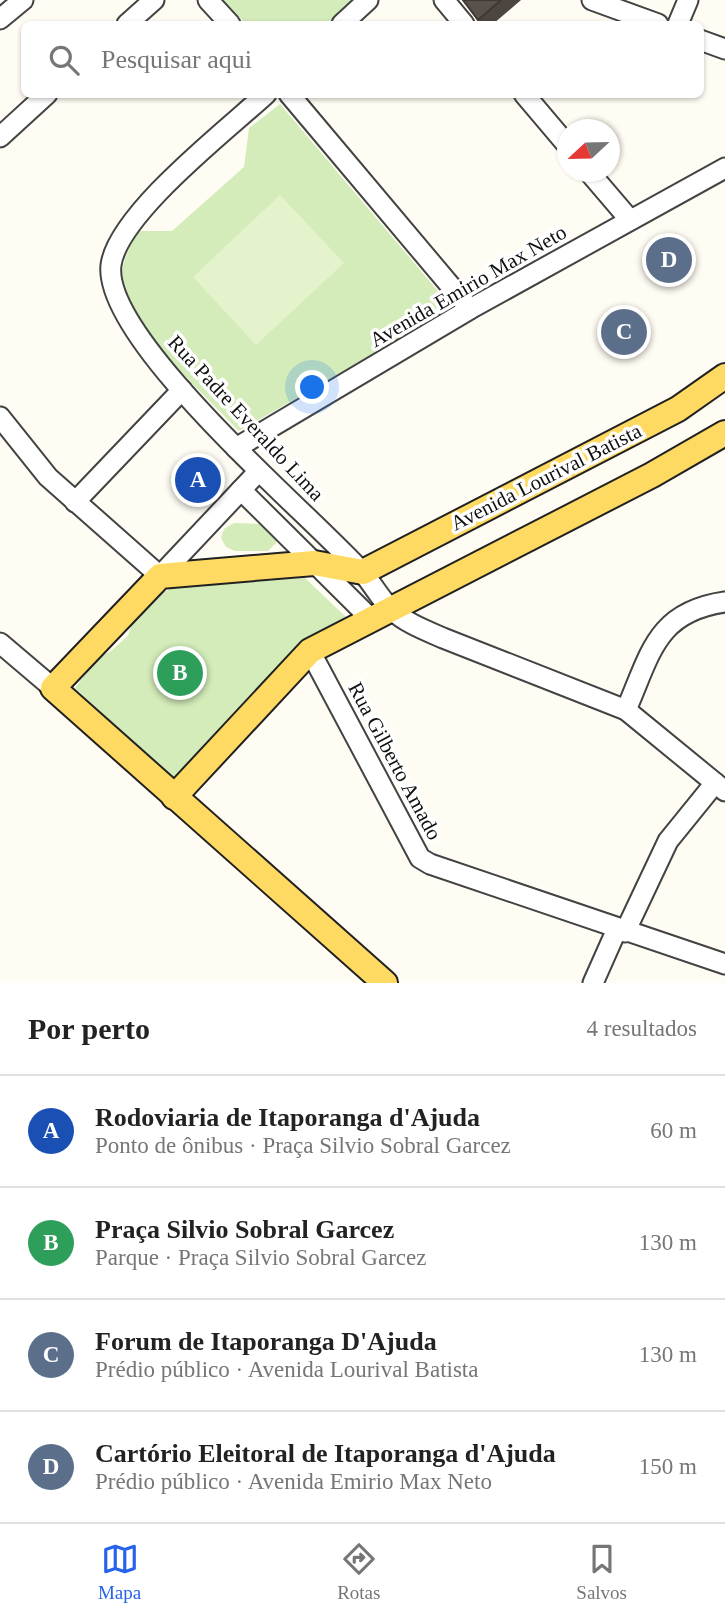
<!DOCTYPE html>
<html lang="pt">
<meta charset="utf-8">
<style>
:root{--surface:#fff;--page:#f2f2f2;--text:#222;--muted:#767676;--line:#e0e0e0;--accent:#2563eb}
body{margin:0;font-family:Georgia,serif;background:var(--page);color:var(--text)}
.compass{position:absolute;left:557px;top:119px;width:63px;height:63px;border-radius:50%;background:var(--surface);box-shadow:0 2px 5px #0004;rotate:248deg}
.you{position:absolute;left:313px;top:388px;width:24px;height:24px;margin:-18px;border:5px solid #fff;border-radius:50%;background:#1a73e8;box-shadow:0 0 0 10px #1a73e833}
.badge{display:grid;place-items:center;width:46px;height:46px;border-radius:50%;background:var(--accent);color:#fff;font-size:23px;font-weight:700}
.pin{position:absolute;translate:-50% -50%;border:4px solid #fff;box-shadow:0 2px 7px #0006}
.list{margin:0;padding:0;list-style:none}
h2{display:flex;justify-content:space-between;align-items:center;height:91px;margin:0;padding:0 28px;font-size:30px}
h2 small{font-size:23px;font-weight:400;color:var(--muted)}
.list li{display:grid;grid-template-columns:46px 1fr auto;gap:21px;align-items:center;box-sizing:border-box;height:112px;padding:0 28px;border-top:2px solid var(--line)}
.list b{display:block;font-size:26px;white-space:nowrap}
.list p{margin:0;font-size:23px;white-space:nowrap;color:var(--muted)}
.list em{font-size:23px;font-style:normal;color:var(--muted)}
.icon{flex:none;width:38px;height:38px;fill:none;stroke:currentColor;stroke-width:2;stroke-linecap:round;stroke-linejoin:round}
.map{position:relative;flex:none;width:725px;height:983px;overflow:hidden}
.search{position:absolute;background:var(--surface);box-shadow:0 2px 5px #0004;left:21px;right:21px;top:21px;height:77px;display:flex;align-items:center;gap:18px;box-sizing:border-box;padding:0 24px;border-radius:10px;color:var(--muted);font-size:26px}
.sheet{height:539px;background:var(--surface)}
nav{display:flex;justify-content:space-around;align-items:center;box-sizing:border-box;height:98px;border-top:2px solid var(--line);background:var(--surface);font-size:19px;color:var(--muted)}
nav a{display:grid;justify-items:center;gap:4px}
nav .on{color:var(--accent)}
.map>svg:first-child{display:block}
</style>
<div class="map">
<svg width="725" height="983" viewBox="0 0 725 983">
<rect width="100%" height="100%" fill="#fffdf3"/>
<g fill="#d3ecb9">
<polygon points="223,0 354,0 326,24 246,24"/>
<path d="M280,104l168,199 -1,9 -208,119c-34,-36 -102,-97 -116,-143 -5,-20 6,-39 14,-57h35l72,-64 5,-39z"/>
<polygon points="234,523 266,524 276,530 276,543 268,551 235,551 226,547 221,538 224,529"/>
<polygon points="305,578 347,618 175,781 75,688 97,658 111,651 128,636 133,620 159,594 173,588"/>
</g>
<polygon fill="#e5f3cc" points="280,195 344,263 256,345 193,277"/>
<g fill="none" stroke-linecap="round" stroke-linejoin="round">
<defs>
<g id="minor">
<polyline points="208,0 230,24"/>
<polyline points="444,0 464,24"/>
<polyline points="592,0 658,24"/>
<polyline points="0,19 23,0"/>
<polyline points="127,24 154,0"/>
<polyline points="342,24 368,0"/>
<polyline points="678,24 688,0"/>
<polyline points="700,40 725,49"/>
<path d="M266,94c-39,36 -148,120 -155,171 -9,75 200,250 251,307 11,12 18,27 30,38 14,13 33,20 51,28l183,72 99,81"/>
<polyline points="289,94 470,309"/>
<polyline points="524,94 568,146"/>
<polyline points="0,137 47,94"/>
<polyline points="589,172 630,220"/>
<polyline points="0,417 48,477 160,576 258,472"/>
<polyline points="236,448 470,309 725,168"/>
<polyline points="241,490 371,619"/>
<polyline points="75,502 182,390"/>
<polyline points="0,643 53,688"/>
<polyline points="310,651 420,858 430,864 725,964"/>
<path d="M626,710c25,-57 30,-98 99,-108"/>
<polyline points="625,932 668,841 715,783"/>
<polyline points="593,983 617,929"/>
</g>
<g id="major">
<polyline points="174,797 310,651 652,475 725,433"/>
<polyline points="385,983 53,688 160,576 314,563 363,572 678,409 725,376"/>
</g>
</defs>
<use href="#minor" stroke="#434343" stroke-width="23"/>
<use href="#major" stroke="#212121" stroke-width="28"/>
<use href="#minor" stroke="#fff" stroke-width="19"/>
<use href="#major" stroke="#ffda63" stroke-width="24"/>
</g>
<polygon fill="#4d4640" points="462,0 521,0 493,24 481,24"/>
<polygon fill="#59514b" stroke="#3e3934" stroke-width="2" points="463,0 501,0 478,20"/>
<g text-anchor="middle" stroke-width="7" stroke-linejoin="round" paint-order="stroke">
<g font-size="21" fill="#101010" stroke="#fff">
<text transform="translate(468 286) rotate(-30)" y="7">Avenida Emirio Max Neto</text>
<text transform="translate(246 418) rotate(47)" y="7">Rua Padre Everaldo Lima</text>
<text transform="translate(546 477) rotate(-27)" y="7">Avenida Lourival Batista</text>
<text transform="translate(395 761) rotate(62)" y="7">Rua Gilberto Amado</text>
</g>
</g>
</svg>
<svg class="compass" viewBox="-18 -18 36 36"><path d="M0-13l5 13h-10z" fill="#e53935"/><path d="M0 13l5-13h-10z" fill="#767676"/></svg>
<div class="you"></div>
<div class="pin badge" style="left:198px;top:480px;background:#1a4fb4">A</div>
<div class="pin badge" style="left:180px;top:673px;background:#2e9e5b">B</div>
<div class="pin badge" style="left:624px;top:332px;background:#5c6f8a">C</div>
<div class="pin badge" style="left:669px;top:260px;background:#5c6f8a">D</div>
<div class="search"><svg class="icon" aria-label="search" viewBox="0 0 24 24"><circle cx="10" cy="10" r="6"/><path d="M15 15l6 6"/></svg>Pesquisar aqui</div>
</div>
<section class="sheet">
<h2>Por perto<small>4 resultados</small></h2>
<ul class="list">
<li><span class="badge" style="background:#1a4fb4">A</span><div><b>Rodoviaria de Itaporanga d'Ajuda</b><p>Ponto de ônibus · Praça Silvio Sobral Garcez</p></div><em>60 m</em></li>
<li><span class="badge" style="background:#2e9e5b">B</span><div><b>Praça Silvio Sobral Garcez</b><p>Parque · Praça Silvio Sobral Garcez</p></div><em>130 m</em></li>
<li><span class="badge" style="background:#5c6f8a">C</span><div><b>Forum de Itaporanga D'Ajuda</b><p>Prédio público · Avenida Lourival Batista</p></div><em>130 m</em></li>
<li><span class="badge" style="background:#5c6f8a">D</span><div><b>Cartório Eleitoral de Itaporanga d'Ajuda</b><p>Prédio público · Avenida Emirio Max Neto</p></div><em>150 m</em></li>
</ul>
</section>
<nav>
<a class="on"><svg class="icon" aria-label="map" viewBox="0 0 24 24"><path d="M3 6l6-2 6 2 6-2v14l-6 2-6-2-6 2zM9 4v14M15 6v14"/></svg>Mapa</a>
<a><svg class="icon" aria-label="directions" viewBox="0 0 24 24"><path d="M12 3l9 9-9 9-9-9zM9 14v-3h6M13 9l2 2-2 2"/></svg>Rotas</a>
<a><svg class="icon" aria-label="saved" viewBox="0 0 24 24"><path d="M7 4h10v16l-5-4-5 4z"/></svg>Salvos</a>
</nav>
